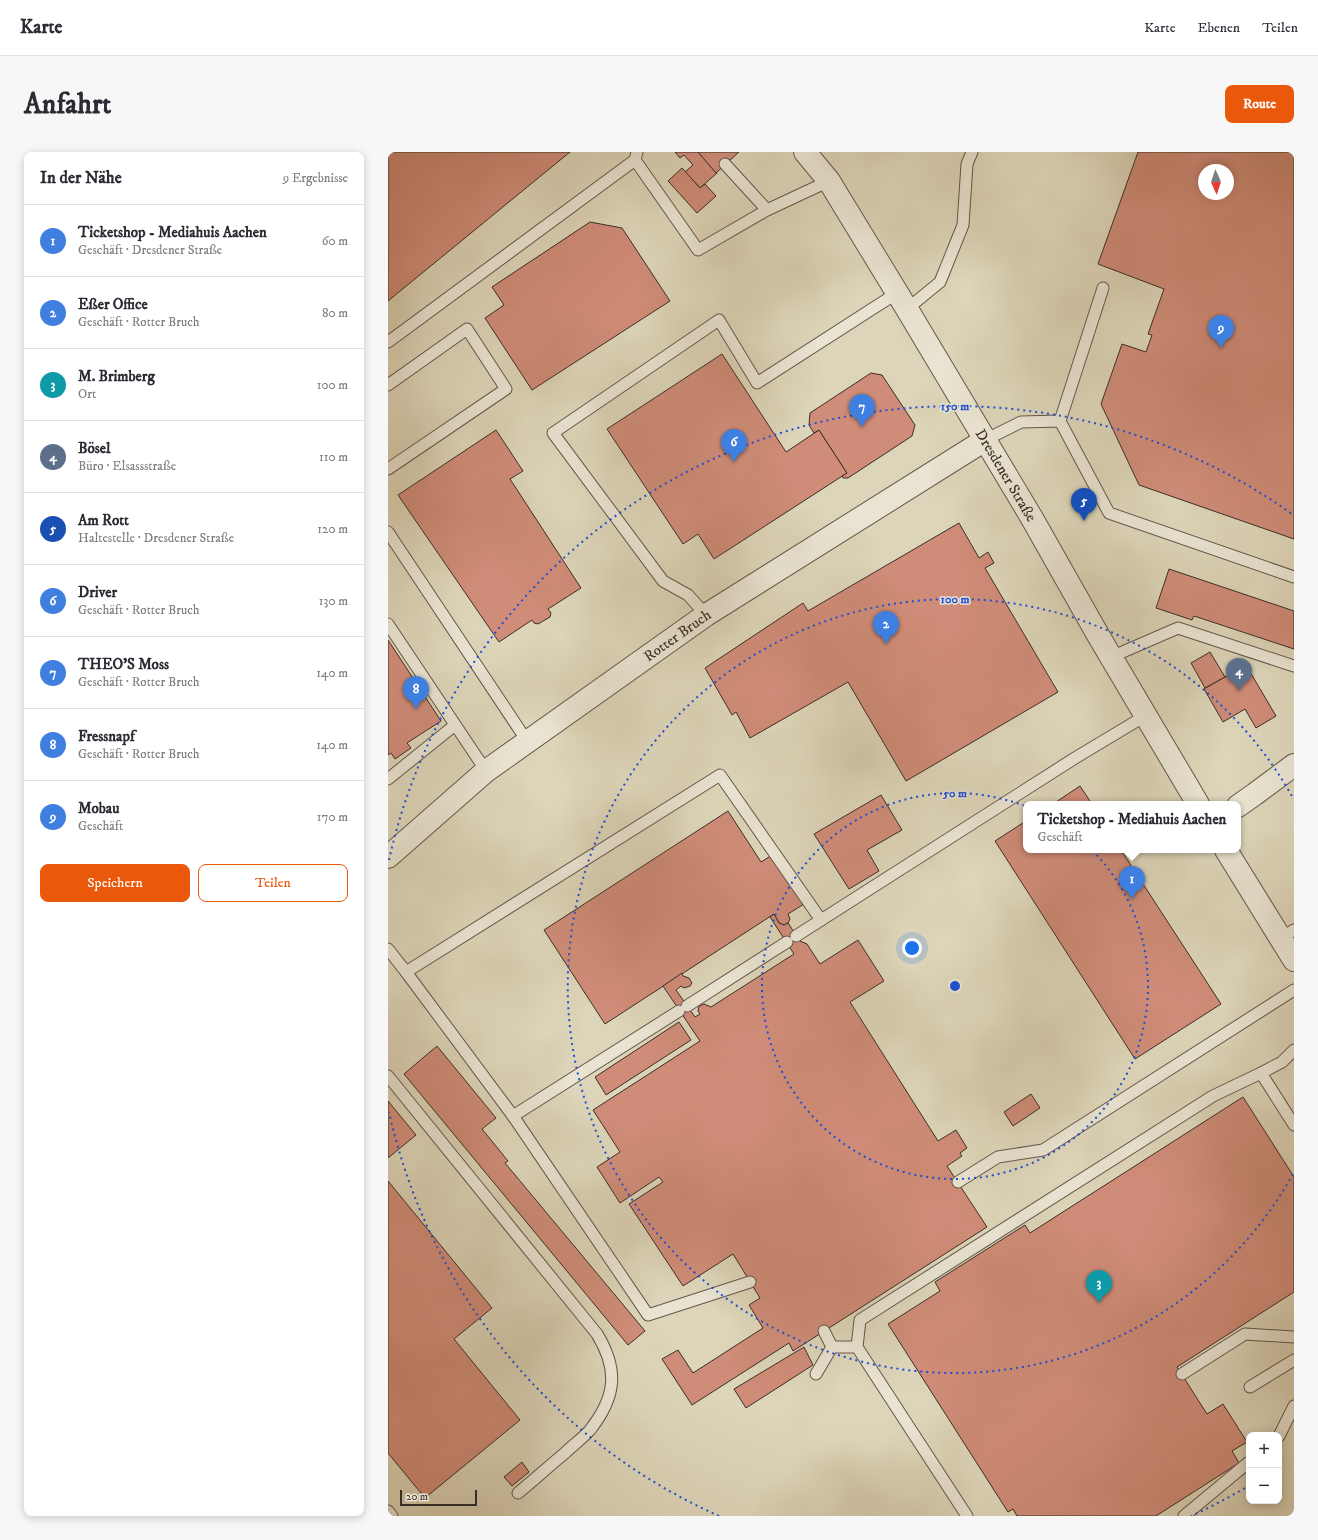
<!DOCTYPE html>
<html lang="de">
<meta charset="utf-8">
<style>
:root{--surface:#fff;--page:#f7f7f7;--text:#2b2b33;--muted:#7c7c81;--line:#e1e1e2;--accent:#ea580c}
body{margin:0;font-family:"IM FELL DW Pica",serif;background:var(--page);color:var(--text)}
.controls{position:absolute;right:12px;bottom:12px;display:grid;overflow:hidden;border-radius:8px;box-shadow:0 2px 10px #0003}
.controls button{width:36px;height:36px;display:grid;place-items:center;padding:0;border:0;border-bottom:1px solid var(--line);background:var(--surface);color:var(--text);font:20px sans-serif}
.compass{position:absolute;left:810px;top:12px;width:36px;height:36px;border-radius:50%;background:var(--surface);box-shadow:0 2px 10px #0003;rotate:177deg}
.scale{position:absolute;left:12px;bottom:10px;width:77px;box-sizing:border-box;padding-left:4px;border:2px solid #3b2d27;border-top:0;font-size:11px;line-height:14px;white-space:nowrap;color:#3b2d27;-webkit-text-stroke:3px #e9e4d2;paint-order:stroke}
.you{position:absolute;left:524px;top:796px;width:14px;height:14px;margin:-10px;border:3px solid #fff;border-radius:50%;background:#1a73e8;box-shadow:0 0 0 6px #1a73e833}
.badge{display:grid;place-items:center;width:26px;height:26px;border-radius:50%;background:var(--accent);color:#fff;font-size:13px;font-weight:700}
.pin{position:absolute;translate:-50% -33px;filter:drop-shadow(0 1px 2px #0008)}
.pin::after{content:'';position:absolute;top:21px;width:14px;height:12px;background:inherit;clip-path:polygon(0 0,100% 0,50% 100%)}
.popup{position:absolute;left:635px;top:649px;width:218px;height:52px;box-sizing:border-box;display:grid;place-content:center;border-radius:8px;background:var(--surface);filter:drop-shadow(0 1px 3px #0005);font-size:13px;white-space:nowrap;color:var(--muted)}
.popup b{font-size:15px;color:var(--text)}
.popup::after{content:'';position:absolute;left:50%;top:100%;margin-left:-8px;border:8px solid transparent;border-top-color:var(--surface)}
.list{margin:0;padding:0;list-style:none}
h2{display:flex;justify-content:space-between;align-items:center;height:52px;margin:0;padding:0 16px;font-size:17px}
h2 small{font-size:13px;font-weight:400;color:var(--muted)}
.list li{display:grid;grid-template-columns:26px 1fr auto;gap:12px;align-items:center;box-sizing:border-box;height:72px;padding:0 16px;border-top:1px solid var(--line)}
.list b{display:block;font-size:15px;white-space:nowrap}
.list p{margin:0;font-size:13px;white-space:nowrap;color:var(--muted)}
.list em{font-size:13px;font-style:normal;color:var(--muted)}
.actions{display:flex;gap:8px;padding:12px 16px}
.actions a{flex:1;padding:9px 0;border:1px solid var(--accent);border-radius:8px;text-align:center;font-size:14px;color:var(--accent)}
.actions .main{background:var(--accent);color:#fff}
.map{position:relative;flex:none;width:906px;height:1364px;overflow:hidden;border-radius:8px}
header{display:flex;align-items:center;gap:24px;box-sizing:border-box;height:56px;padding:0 20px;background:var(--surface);border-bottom:1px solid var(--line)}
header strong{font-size:19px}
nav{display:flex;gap:22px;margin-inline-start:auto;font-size:14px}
.intro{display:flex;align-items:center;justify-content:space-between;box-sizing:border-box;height:96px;padding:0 24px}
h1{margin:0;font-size:28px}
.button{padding:10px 18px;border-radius:8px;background:var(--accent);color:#fff;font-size:14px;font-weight:700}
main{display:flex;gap:24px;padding:0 24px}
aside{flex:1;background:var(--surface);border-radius:8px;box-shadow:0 2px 10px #0003}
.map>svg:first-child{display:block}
</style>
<header>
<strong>Karte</strong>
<nav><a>Karte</a><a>Ebenen</a><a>Teilen</a></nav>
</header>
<div class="intro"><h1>Anfahrt</h1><a class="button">Route</a></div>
<main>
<aside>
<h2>In der Nähe<small>9 Ergebnisse</small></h2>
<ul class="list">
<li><span class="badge" style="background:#3f7fe0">1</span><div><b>Ticketshop - Mediahuis Aachen</b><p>Geschäft · Dresdener Straße</p></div><em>60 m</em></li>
<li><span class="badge" style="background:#3f7fe0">2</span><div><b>Eßer Office</b><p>Geschäft · Rotter Bruch</p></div><em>80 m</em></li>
<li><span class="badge" style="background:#0f9aa8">3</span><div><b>M. Brimberg</b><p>Ort</p></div><em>100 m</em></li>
<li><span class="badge" style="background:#5c6f8a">4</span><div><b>Bösel</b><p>Büro · Elsassstraße</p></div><em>110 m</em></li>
<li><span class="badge" style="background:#1a4fb4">5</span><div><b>Am Rott</b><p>Haltestelle · Dresdener Straße</p></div><em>120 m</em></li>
<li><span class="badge" style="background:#3f7fe0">6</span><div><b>Driver</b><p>Geschäft · Rotter Bruch</p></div><em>130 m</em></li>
<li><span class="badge" style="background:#3f7fe0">7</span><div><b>THEO'S Moss</b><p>Geschäft · Rotter Bruch</p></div><em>140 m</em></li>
<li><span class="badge" style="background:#3f7fe0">8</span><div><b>Fressnapf</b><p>Geschäft · Rotter Bruch</p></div><em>140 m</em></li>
<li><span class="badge" style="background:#3f7fe0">9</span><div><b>Mobau</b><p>Geschäft</p></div><em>170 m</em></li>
</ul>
<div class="actions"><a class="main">Speichern</a><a>Teilen</a></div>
</aside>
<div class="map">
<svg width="906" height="1364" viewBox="0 0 906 1364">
<rect width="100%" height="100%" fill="#ddd5b9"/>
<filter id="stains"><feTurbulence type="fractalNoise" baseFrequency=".005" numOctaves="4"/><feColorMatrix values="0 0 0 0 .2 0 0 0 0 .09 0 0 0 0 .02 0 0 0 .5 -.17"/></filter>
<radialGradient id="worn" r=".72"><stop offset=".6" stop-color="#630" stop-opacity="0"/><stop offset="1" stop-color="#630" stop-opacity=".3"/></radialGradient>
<g fill="#cf8c78" stroke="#3b2d27" fill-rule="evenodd">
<polygon points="0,0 182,0 0,149"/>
<polygon points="287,0 310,0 329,21 312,36 297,20 305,13 296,3 292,6"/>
<polygon points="310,0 351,0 328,21"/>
<path d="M750,0h156v387l-155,-54 -38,-81 21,-60 24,8 6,-17 -4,-1 16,-45 -66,-25zM816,18h24v24h-24z"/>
<polygon points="294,16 312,36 317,32 328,44 309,61 280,29"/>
<polygon points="202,70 234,76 282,149 144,238 97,166 116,153 104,135"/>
<polygon points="334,202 398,300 431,278 459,321 326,407 310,382 295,392 219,277"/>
<polygon points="483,221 494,223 527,273 524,284 460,326 455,326 454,324 459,321 431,278 426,281 421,273 422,261"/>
<polygon points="108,278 135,319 122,327 193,436 160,457 163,461 162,465 150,472 146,471 144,468 111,490 10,343"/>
<polygon points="571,371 591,406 600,400 606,411 597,416 670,540 518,629 460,530 362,586 348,560 344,563 317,516 415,451 420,459"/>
<polygon points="781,417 906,459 906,497 806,464 804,468 768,456"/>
<polygon points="0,488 53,569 19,591 23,596 7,607 3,601 0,603"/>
<polygon points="822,500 837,525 817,536 803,511"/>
<polygon points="858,513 888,564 868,576 857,557 835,570 816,537"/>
<polygon points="692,634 704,652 665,652"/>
<polygon points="493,643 514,678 479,698 491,719 461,737 426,682"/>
<polygon points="340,659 373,710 384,703 416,752 400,762 402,767 400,771 396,773 391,771 386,762 217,872 156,778"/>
<polygon points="638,669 638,698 733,698 833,852 747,907 607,689"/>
<polygon points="386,762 391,771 396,773 400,771 412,789 419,792 432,812 470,788 496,829 462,850 550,989 568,978 579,996 572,1001 574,1004 559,1014 599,1075 405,1199 401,1191 304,1253 274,1207 290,1198 305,1221 375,1176 361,1153 372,1146 345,1102 295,1134 241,1052 275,1030 271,1025 232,1051 209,1015 232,1000 205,958 312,889 275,834 294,821 295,824 301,826 304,831 302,834 296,836 293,834 288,838 307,865 312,862 310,859 311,854 316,852 323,855 406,802 382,765"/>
<polygon points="291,870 303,888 218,943 207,925"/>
<polygon points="49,894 108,966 94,977 120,1009 117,1011 257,1179 240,1193 16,922"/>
<polygon points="643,942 652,956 625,974 616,960"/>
<polygon points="855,945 906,1025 906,1140 789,1215 819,1262 835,1252 859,1290 844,1299 851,1311 768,1364 629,1364 625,1357 620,1360 500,1172 552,1139 547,1130 637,1073 642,1081"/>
<polygon points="0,949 28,983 0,1006"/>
<polygon points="0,1029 104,1156 66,1187 132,1268 37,1346 0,1301"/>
<polygon points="416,1195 425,1213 358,1256 346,1237"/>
<polygon points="134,1310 141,1320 124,1334 116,1325"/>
</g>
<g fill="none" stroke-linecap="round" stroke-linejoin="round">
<defs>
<g id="service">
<polyline points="247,8 310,98 379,58 441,29"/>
<polyline points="337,12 379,58"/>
<polyline points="519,157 552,130 575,73 579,12 584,0"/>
<polyline points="0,190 247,8 249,0"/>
<polyline points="0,233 79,177 118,237 0,317"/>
<polyline points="672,269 715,136"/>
<polyline points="597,288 633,270 672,269 721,361 906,425"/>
<polyline points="0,380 139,589"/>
<polyline points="318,463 300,443 275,429 165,281 331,168 369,231 509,141"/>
<polyline points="0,472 98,619"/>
<polyline points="723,505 790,476 906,514"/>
<polyline points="0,627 67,573"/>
<polyline points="408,784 687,606 757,564"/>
<polyline points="892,787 906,778"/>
<polyline points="0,797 18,820"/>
<polyline points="299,854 399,790"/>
<polyline points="291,859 125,964 260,1163 362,1130"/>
<polyline points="873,921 894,910 906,898"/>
<path d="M0,924l209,258c22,36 19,63 -7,96 -7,8 -17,15 -25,23 -16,13 -31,27 -47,40"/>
<polyline points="125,964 18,820 332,623 433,768"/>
<polyline points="570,1030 610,1005 655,998 906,838"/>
<polyline points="436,1179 444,1195"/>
<polyline points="428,1222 444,1195 469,1195"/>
<polyline points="794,1222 857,1182 906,1185"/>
<polyline points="862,1235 906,1208"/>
<polyline points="891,1284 906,1254"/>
<polyline points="0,1359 4,1364"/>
<polyline points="579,1364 469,1195 472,1168 825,944 873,921 906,973"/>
<polyline points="796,1364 861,1310"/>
</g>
<g id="minor">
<polyline points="850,654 867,642 906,613"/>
<path id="s1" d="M0,705l98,-86 220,-156 279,-175"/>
</g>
<g id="tertiary">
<path id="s2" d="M417,0l24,29 78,128 126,211 65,115 100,169"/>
<polyline points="838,698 906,808"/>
</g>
</defs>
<use href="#service" stroke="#64574c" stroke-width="13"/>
<use href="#minor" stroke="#64574c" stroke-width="24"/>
<use href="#tertiary" stroke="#64574c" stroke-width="24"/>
<use href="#service" stroke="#e9e4d2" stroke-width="11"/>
<use href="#minor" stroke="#e9e4d2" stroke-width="22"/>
<use href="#tertiary" stroke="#e9e4d2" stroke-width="22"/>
</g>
<g fill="none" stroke="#1d4ed8" stroke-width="2" stroke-dasharray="2 4">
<circle cx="567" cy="834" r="193"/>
<path d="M905 1022A387 387 0 1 1 905 646"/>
<path d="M857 1336A580 580 0 0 1 803 1364M331 1364A580 580 0 0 1 1 960M1 708A580 580 0 0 1 904 362"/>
</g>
<g text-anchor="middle" stroke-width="3" stroke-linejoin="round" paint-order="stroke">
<g font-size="15" fill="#3b2d27" stroke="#e9e4d2">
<text dy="5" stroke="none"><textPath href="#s2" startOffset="381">Dresdener Straße</textPath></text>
<text dy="5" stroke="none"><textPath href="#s1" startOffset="365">Rotter Bruch</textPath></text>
</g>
</g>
<circle cx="567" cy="834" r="6" fill="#1d4ed8" stroke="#e9e4d2" stroke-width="2"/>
<g font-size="12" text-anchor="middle" font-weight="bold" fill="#1d4ed8" stroke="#e9e4d2" stroke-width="3" stroke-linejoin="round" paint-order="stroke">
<text x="567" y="258">150 m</text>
<text x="567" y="451">100 m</text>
<text x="567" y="645">50 m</text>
</g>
<rect width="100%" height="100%" filter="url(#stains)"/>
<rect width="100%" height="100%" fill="url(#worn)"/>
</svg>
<div class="controls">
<button>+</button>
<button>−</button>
</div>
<svg class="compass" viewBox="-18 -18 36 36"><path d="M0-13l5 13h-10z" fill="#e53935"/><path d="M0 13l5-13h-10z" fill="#7c7c81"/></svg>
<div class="scale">20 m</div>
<div class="you"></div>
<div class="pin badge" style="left:744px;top:747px;background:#3f7fe0">1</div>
<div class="popup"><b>Ticketshop - Mediahuis Aachen</b>Geschäft</div>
<div class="pin badge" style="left:498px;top:492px;background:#3f7fe0">2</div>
<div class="pin badge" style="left:711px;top:1151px;background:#0f9aa8">3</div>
<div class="pin badge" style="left:851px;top:539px;background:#5c6f8a">4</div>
<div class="pin badge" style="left:696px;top:369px;background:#1a4fb4">5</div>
<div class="pin badge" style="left:346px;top:310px;background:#3f7fe0">6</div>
<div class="pin badge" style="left:474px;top:275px;background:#3f7fe0">7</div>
<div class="pin badge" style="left:28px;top:557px;background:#3f7fe0">8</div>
<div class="pin badge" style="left:833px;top:196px;background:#3f7fe0">9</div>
</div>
</main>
